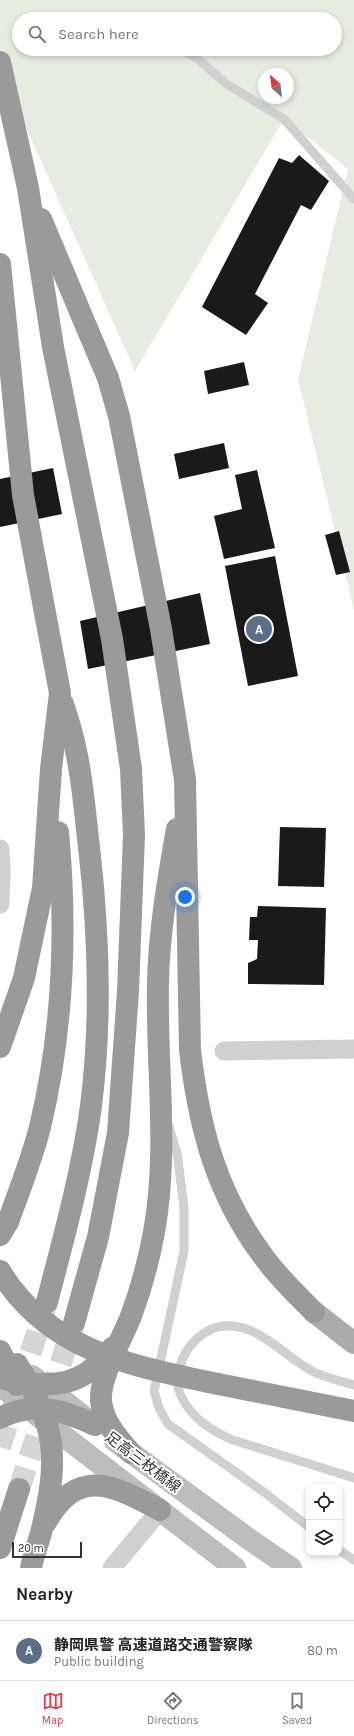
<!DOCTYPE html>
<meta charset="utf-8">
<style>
:root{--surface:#fff;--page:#f6f6f6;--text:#222;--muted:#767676;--line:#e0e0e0;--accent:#e63946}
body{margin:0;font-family:Karla,"Noto Sans JP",sans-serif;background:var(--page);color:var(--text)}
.controls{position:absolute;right:12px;bottom:12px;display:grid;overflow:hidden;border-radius:8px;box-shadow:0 2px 6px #0003}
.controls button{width:36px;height:36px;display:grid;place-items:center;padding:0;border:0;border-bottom:1px solid var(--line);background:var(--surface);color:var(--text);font:20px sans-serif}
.compass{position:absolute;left:258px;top:68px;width:36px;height:36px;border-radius:50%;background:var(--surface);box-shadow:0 2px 6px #0003;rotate:332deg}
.scale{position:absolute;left:12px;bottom:10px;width:70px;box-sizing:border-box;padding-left:4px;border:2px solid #333;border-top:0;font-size:11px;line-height:14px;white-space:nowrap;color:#333;-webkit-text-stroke:3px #fff;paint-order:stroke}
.you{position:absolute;left:185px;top:897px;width:14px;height:14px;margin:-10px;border:3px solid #fff;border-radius:50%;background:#1a73e8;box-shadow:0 0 0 6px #1a73e833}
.badge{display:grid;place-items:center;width:26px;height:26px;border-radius:50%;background:var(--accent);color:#fff;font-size:13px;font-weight:700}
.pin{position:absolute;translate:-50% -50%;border:2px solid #fff;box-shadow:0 1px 4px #0006}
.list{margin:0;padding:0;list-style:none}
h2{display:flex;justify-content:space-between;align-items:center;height:52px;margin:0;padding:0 16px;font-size:17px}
h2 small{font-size:13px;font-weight:400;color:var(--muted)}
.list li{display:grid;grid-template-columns:26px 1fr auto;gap:12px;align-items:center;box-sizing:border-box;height:60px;padding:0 16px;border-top:1px solid var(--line)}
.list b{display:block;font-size:15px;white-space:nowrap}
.list p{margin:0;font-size:13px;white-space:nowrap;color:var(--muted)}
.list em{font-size:13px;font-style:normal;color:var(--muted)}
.icon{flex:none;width:22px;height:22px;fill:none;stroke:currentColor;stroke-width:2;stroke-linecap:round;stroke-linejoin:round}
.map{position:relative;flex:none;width:354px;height:1568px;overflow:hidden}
.search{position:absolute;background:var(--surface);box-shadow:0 2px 6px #0003;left:12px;right:12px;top:12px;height:44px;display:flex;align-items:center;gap:10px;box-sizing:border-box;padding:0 14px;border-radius:22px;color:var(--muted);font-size:15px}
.sheet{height:112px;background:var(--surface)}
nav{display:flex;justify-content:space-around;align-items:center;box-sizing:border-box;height:56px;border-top:1px solid var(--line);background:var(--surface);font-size:11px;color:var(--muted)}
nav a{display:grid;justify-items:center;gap:2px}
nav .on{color:var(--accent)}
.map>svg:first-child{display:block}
</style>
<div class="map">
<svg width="354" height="1568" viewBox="0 0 354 1568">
<rect width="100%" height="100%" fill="#fff"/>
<path fill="#e6ecdf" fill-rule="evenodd" d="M0,0h354v610l-56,-231 50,-210 -64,-50 -149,252 -131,-293 -4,-27zM19,19h316v30h-316zM264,74h24v24h-24z"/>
<g fill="#1a1a1a">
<polygon points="299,155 329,181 311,210 301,205 255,294 268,303 246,335 202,307 279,158 292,163"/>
<polygon points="244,362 249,385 208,394 204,371"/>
<polygon points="224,443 229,468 179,479 174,454"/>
<polygon points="53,468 62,514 0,527 0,479"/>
<polygon points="257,470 275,548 224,559 214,516 242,509 235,475"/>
<polygon points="339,531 350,572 336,575 325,535"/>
<polygon points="275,556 298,676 248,686 225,566"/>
<polygon points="200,593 210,644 88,669 80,621"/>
<polygon points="280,827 326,828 324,887 278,886"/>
<polygon points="258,906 326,908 324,985 248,984 248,963 257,959 258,940 249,940 250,917 257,917"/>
</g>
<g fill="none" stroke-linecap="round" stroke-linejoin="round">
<g stroke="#d6d6d6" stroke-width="22" stroke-dasharray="22 11" stroke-linecap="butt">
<polyline points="0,1447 47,1302"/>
<polyline points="19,1489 74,1323"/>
</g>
<g stroke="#d0d0d0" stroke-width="9">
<polyline points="179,49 197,58 225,83 284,119 354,199"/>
<polyline points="169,1127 177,1153 184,1207 184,1251 154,1391 159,1408 168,1424 265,1493 309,1527"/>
<path d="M354,1385c-13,-4 -28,-7 -40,-13 -28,-14 -50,-43 -81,-46 -29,-3 -52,23 -55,50 0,4 -1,8 0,12 8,26 29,40 52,51l124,39"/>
<polyline points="339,1550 354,1560"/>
</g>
<g stroke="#d0d0d0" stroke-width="19">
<polyline points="0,849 1,871 0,904"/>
<polyline points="224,1051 354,1049"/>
<polyline points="112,1568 160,1510"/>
</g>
<g stroke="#bdbdbd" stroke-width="22">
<polyline points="32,1376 88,1420"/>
<polyline points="0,1385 48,1424 235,1568"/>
<polyline points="115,1441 246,1537 291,1568"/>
</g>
<polyline stroke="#ababab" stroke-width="22" points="314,1312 354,1343"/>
<g stroke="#9a9a9a" stroke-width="22">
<polyline points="0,62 28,188 53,347 112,639 131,769 134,835 128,991 118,1133 98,1237 74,1323"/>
<path d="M41,219l67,159 11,38 42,213 24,151 5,270c9,77 26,143 73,206 15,21 33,38 51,56"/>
<polyline points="0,264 23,495 60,693 51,769 43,888 24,978 0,1047"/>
<path d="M0,1235l8,-13c11,-31 24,-63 32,-95 23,-96 27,-198 18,-295"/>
<path d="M47,1302c17,-65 35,-130 44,-196 11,-87 8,-172 -2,-259 -4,-32 -6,-65 -13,-96 -3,-16 -8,-32 -13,-47"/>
<polyline points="0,1351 17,1385"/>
<path d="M17,1364c41,64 42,95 24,169 -3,11 -8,23 -10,35"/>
<path d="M0,1378c28,7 63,12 88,-6 9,-7 16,-15 24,-24"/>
<polyline points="218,1384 354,1411"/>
<path d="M0,1418c33,-17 64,-8 95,7"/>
<path d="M131,1453c-13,-15 -28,-31 -30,-52 -2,-23 21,-62 30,-85 10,-27 18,-56 23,-84 15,-82 2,-166 4,-249 1,-52 10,-103 19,-154"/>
<path d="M46,1522c32,-57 69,-36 114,-12"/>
<polyline points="0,1548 19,1489"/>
</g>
<path stroke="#9a9a9a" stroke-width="22" d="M0,1271c49,81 133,95 218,113"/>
</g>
<g text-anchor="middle" stroke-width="4" stroke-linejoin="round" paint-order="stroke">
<g font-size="15" fill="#333" stroke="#fff">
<text transform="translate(143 1462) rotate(37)" y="5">足高三枚橋線</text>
</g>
</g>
</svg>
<div class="controls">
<button><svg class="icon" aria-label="locate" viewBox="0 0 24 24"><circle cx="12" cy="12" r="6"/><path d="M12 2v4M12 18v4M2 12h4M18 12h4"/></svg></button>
<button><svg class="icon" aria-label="layers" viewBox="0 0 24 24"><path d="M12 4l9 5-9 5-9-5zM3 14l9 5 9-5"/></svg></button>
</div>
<svg class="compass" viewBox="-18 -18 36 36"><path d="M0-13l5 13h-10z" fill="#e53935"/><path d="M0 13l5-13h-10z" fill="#767676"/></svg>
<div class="scale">20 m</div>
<div class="you"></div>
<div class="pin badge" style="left:259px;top:629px;background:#5c6f8a">A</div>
<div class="search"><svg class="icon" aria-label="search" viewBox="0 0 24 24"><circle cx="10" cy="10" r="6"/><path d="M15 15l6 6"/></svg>Search here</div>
</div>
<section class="sheet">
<h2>Nearby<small></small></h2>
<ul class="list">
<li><span class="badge" style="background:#5c6f8a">A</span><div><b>静岡県警 高速道路交通警察隊</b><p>Public building</p></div><em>80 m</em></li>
</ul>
</section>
<nav>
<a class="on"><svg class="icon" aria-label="map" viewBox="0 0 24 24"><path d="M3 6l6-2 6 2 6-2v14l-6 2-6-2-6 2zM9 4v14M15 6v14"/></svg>Map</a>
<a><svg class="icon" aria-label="directions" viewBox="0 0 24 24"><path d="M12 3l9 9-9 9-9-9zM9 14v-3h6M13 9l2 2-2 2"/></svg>Directions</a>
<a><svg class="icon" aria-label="saved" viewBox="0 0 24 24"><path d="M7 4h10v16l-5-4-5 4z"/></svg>Saved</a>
</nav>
